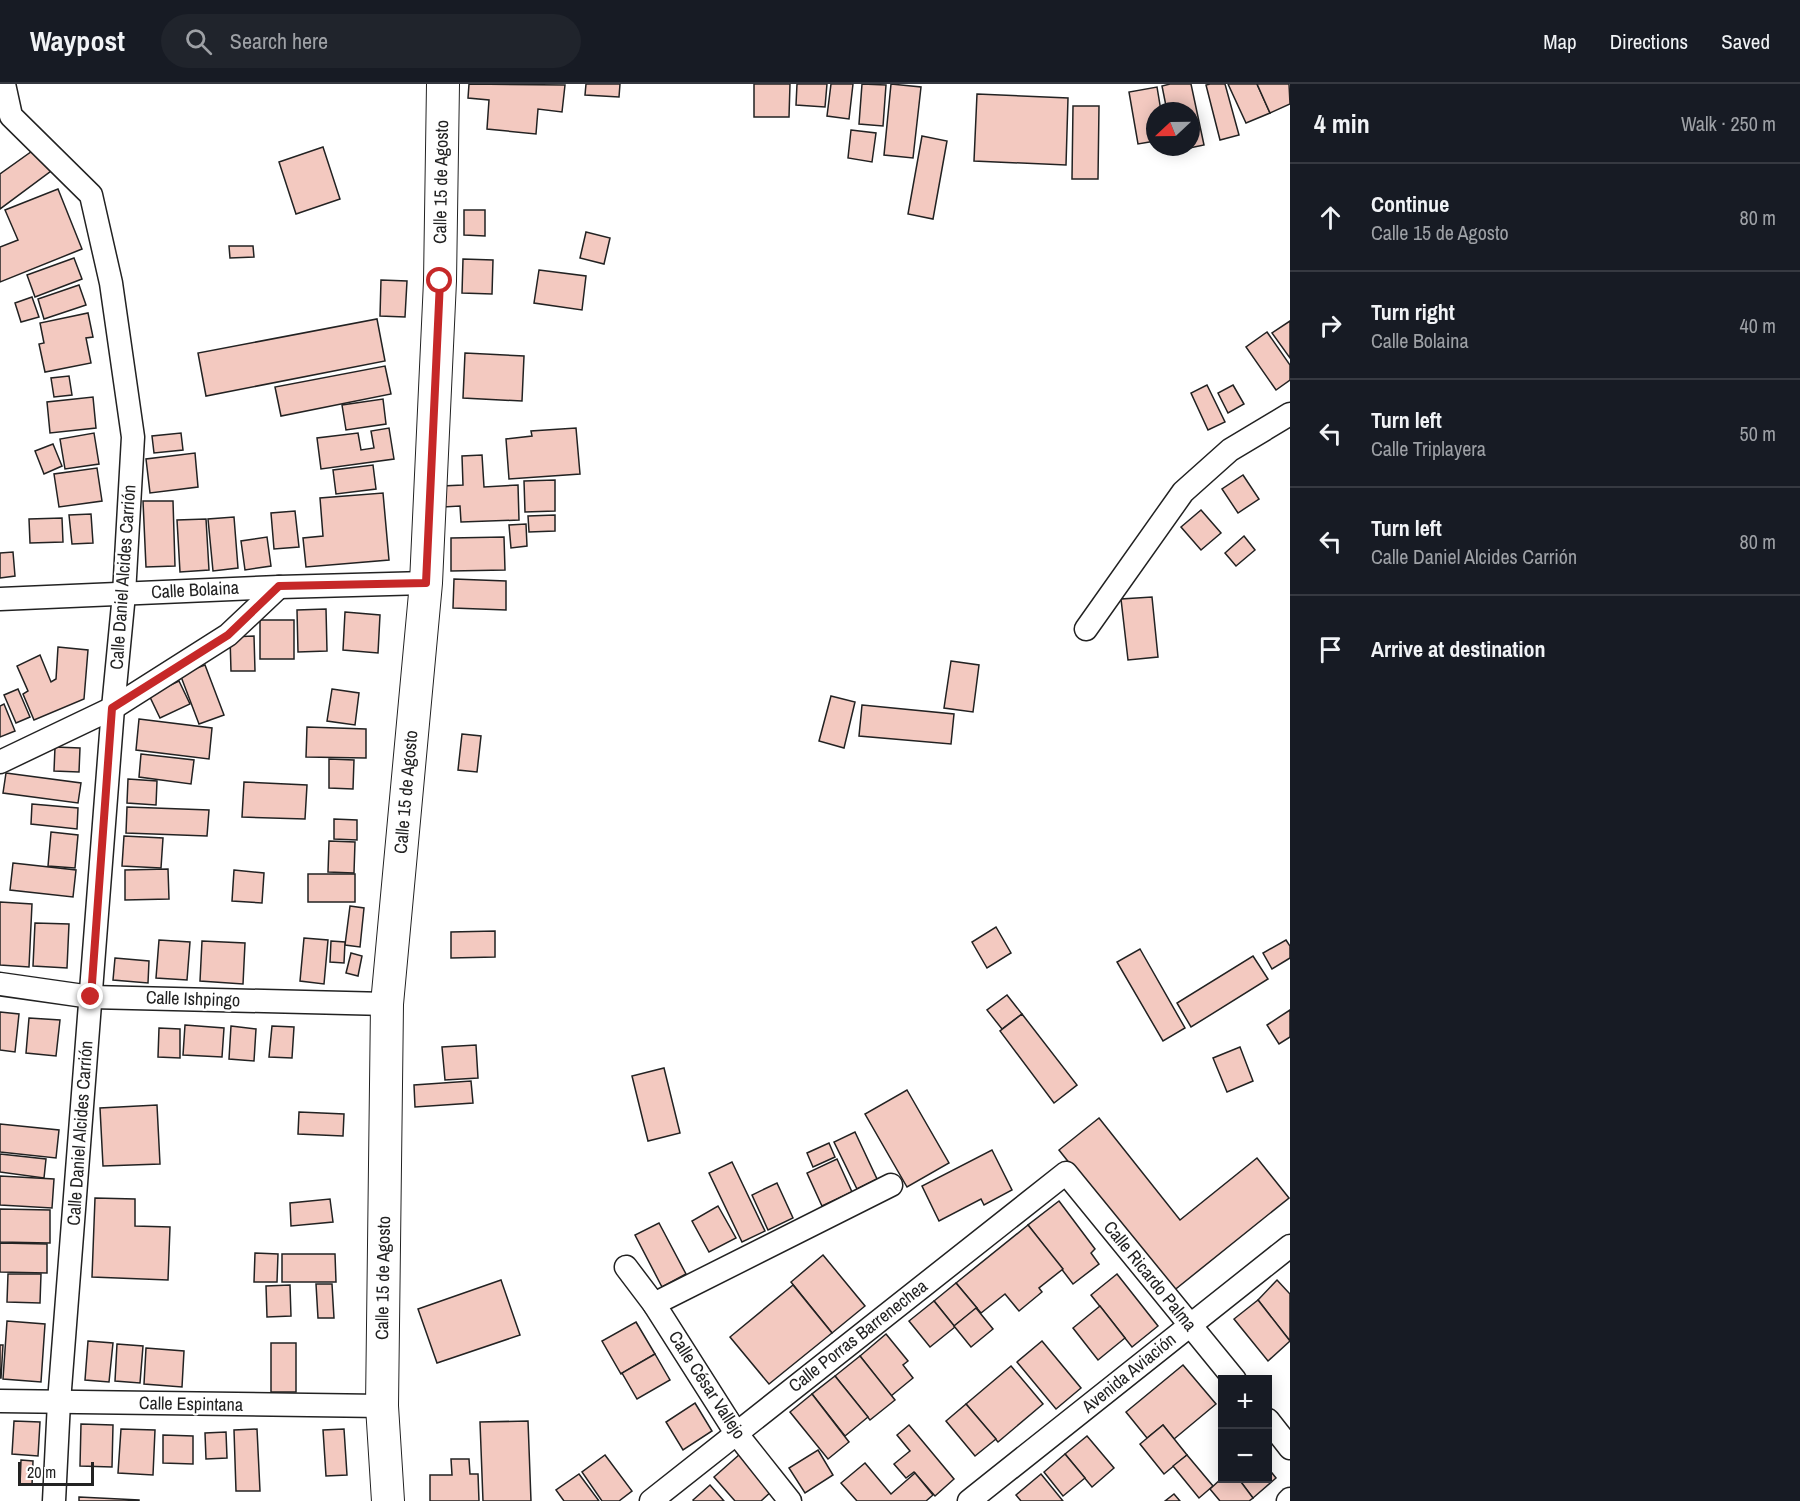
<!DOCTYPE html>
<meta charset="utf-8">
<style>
:root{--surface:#171b24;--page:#20242c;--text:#f1f3f6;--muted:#9ea1a6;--line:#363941}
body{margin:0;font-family:"Archivo Narrow",sans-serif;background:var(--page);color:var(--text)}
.controls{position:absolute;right:18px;bottom:18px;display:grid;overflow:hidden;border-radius:0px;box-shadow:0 3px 15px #0003}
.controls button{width:54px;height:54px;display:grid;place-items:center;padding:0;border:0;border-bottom:2px solid var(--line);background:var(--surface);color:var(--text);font:30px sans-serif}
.compass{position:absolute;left:1146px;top:18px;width:54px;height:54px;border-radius:50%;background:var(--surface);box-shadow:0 3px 15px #0003;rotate:248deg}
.scale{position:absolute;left:18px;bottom:15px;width:76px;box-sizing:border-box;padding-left:6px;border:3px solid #222;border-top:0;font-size:16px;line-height:21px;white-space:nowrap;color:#222;-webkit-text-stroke:4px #fff;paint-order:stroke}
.stop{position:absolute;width:18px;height:18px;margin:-14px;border:4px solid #c62828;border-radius:50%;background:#fff}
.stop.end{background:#c62828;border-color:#fff;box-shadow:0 2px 6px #0008}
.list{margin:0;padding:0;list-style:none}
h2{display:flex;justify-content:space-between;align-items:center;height:78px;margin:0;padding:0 24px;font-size:26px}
h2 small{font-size:20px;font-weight:400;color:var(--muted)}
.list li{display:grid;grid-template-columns:39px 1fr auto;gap:18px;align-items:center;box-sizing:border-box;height:108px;padding:0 24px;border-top:2px solid var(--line)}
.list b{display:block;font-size:22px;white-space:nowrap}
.list p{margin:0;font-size:20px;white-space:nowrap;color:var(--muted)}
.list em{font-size:20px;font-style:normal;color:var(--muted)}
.icon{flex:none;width:33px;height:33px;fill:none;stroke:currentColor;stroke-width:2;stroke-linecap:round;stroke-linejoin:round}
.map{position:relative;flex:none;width:1290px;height:1417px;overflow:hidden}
header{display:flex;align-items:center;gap:36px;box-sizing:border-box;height:84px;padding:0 30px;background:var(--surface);border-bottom:2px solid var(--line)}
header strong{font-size:28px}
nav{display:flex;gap:33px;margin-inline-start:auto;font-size:21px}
.search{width:420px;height:54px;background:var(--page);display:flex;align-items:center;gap:15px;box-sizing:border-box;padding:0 21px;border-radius:33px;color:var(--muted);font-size:22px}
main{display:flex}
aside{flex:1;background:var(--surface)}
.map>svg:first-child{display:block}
</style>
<header>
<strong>Waypost</strong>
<div class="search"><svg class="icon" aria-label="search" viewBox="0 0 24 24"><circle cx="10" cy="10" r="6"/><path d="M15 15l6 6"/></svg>Search here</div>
<nav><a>Map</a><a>Directions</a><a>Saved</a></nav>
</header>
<main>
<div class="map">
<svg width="1290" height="1417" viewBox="0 0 1290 1417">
<rect width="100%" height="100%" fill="#fff"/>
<g fill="#f3c9c0" stroke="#222" stroke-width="1.5">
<polygon points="469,0 565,1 562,28 538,25 536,50 487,45 489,16 468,14"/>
<polygon points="586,0 620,0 619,13 585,11"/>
<polygon points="754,0 790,0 789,33 754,33"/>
<polygon points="797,0 827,0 825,23 796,21"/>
<polygon points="831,0 853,0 849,35 827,32"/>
<polygon points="862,0 886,1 883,42 859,40"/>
<polygon points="891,0 921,3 913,74 884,71"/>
<polygon points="1170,0 1191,0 1204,61 1175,67 1174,63 1191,63 1191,27 1167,27 1162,2"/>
<polygon points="1210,0 1225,0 1239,51 1220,56 1206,1"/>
<polygon points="1228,0 1257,0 1270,29 1246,39"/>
<polygon points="1257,0 1289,0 1290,20 1270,29"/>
<polygon points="1157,3 1161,27 1155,27 1155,57 1138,60 1129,8"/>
<polygon points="977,10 1068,14 1066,81 974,77"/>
<polygon points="1073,22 1099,22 1098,95 1072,95"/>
<polygon points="851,46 876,49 872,78 848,74"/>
<polygon points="922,52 947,57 933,135 908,130"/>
<polygon points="323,63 340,115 296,130 279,78"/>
<polygon points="35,65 51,87 0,125 0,90"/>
<polygon points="58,105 82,165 0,198 0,163 18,156 5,126"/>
<polygon points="464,126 485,126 485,152 464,151"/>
<polygon points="586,148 610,154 604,180 580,174"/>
<polygon points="229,162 253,162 254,173 230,174"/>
<polygon points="74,174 82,195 35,213 27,191"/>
<polygon points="463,175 493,176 492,210 462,209"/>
<polygon points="539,186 586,192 582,226 534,219"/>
<polygon points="381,196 407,197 405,233 380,232"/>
<polygon points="79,201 86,221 44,235 38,215"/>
<polygon points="32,213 39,233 21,238 15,219"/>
<polygon points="88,229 93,253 86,254 91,279 45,288 39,260 44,259 40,239"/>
<polygon points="377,235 385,277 206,312 198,269"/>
<polygon points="1290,237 1290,274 1272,249"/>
<polygon points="1267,248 1290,281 1290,296 1276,306 1246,263"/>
<polygon points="465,269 524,272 522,317 463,314"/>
<polygon points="385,282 391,310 281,332 275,303"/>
<polygon points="69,292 72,311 54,313 51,294"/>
<polygon points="1207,301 1225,338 1208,346 1191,309"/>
<polygon points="1233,301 1244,320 1228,329 1218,309"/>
<polygon points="93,313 96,344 50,349 47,318"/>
<polygon points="383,315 386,340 346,346 342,321"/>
<polygon points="389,344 394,375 321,385 317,354 358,349 361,366 374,364 371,347"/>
<polygon points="576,344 580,390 509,395 506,355 532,352 531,347"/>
<polygon points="94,349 99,380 65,385 60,355"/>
<polygon points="181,349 183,366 154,369 152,352"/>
<polygon points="53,360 62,382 44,390 35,367"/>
<polygon points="195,369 198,403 150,409 146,375"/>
<polygon points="482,371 484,403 518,401 519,436 461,438 460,422 443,423 442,402 463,401 462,372"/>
<polygon points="373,381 376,405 336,410 333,386"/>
<polygon points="97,384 102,417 59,423 54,390"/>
<polygon points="1243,391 1259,415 1238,429 1222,405"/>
<polygon points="555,396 555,427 525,428 524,397"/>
<polygon points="383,409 389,476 306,483 303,454 323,452 320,414"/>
<polygon points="143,417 173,417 175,482 146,483"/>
<polygon points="1201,426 1221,449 1201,466 1181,443"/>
<polygon points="295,427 299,463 274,465 271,429"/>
<polygon points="91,430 93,459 72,460 69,431"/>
<polygon points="555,431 555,447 529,448 528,432"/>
<polygon points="234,433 238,484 213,487 208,435"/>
<polygon points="62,434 63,458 30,459 29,435"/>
<polygon points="206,435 209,486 180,488 177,436"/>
<polygon points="526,440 527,462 511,464 509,441"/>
<polygon points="1244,452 1255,466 1236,482 1225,469"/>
<polygon points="267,453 271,482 245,486 241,457"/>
<polygon points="504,453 505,486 451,487 451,454"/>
<polygon points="13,468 15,492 0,494 0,469"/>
<polygon points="454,495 506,497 506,526 453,524"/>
<polygon points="1152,513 1158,573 1128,576 1121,515"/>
<polygon points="326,525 327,567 298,568 297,526"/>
<polygon points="345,528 380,531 378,569 343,566"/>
<rect x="260" y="536" width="34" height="39"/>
<polygon points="254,552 255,587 231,587 230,553"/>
<polygon points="58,563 88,566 84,615 34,636 23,610 28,607 17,582 40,571 51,598 56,595"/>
<polygon points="951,577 979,581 973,628 944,624"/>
<polygon points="205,581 224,631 199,640 180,590"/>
<polygon points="179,597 190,620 160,634 149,611"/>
<polygon points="18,605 30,633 16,639 4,611"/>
<polygon points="332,605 359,609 355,641 327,637"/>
<polygon points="831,612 855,618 844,664 819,657"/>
<polygon points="4,620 15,647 0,653 0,622"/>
<polygon points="862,621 954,630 951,660 859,652"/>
<polygon points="139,635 212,644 209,675 136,666"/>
<polygon points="307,643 366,645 366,674 306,673"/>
<polygon points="462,650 481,652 477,688 458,686"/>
<polygon points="55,663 80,664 79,688 54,687"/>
<polygon points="141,670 194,676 191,700 139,693"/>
<polygon points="329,675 354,676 353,705 329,704"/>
<polygon points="6,689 81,699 78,719 3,709"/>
<polygon points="128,695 157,697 156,721 127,719"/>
<polygon points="244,698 307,701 305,735 242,733"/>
<polygon points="32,720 78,724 77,745 31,740"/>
<polygon points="127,723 209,726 207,752 126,749"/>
<polygon points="334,735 357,736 357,756 334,755"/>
<polygon points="51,748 78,751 75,784 48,782"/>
<polygon points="124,752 163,754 161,784 122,782"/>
<polygon points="329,757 355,758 354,789 328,788"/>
<polygon points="13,779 76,786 73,813 10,806"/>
<polygon points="168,785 169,815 125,816 125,786"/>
<polygon points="234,786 264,789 262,819 232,817"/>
<rect x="308" y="790" width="47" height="28"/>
<polygon points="0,818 32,820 29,883 0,881"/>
<polygon points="350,822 364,824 360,863 345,861"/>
<polygon points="35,839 69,840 67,884 33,882"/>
<polygon points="996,843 1011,869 987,884 972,858"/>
<polygon points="495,847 495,873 451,874 451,848"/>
<polygon points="304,854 328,856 324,900 300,897"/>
<polygon points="159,856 190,858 187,896 156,894"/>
<polygon points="1286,856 1290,862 1290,874 1272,885 1263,869"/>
<polygon points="202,857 245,859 243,900 200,897"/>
<polygon points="331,857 345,858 344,879 330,878"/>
<polygon points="1140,865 1185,944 1163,957 1117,878"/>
<polygon points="351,869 362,872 358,892 346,889"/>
<polygon points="1253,872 1268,895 1191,943 1177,919"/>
<polygon points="115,874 149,877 148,899 113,896"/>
<polygon points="1007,911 1022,930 1002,945 987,926"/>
<polygon points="1290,926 1290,953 1279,960 1267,941"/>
<polygon points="0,928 19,930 15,968 0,966"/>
<polygon points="1022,930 1077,1001 1054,1019 1000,947"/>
<polygon points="29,934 60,936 56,972 26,969"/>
<polygon points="185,941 224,944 222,973 183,971"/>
<polygon points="231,942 256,945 254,977 229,975"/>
<polygon points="272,942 294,943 292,974 269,973"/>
<polygon points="159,944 180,945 180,974 158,973"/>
<polygon points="476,961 478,994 445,996 442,963"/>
<polygon points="1240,963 1253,997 1227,1008 1213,974"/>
<polygon points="664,984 680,1049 648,1057 632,992"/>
<polygon points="471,997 473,1019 415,1023 414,1001"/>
<polygon points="907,1006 949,1079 907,1103 865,1030"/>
<polygon points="157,1021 160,1080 103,1082 100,1024"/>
<polygon points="299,1028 344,1030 343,1052 298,1050"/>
<polygon points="1099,1034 1180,1136 1257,1074 1289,1114 1172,1208 1059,1066"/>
<polygon points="0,1040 59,1046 56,1074 0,1068"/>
<polygon points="855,1048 877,1095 857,1105 834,1058"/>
<polygon points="829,1059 835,1073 813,1083 807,1069"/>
<polygon points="992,1066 1012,1106 984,1121 981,1115 939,1137 922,1102"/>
<polygon points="0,1070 46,1075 44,1094 0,1088"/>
<polygon points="837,1075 852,1108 822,1122 807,1089"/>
<polygon points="732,1078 765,1147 742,1158 709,1089"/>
<polygon points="0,1092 54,1095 52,1124 0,1121"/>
<polygon points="777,1099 793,1134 768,1146 752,1111"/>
<polygon points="95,1114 135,1115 135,1142 170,1143 168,1196 92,1193"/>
<polygon points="330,1115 333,1138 291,1142 290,1119"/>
<polygon points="1059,1117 1095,1165 1091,1169 1099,1180 1073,1200 1028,1141"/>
<polygon points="718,1122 736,1154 709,1168 692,1137"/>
<polygon points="0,1125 50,1126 50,1159 0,1158"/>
<polygon points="659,1139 686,1190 662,1203 635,1151"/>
<polygon points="1028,1141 1063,1185 1039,1204 1042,1208 1019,1227 1005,1210 981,1229 956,1199"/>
<polygon points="0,1159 47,1160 47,1189 0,1188"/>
<polygon points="255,1169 278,1170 277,1198 254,1198"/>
<polygon points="282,1170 335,1170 336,1198 282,1198"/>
<polygon points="823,1171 865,1222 832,1249 791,1198"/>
<polygon points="8,1190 41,1190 40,1219 7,1218"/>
<polygon points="1117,1190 1158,1242 1132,1263 1091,1211"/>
<polygon points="501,1196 520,1251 437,1279 418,1225"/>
<polygon points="1277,1196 1290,1210 1290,1257 1258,1216"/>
<polygon points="956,1199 977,1224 954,1242 934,1217"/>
<polygon points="316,1200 332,1200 334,1234 318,1234"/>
<polygon points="290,1201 291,1232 267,1233 266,1202"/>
<polygon points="793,1201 832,1249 769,1300 730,1253"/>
<polygon points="1258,1216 1290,1257 1268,1277 1234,1235"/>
<polygon points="934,1217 955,1243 930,1263 909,1237"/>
<polygon points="1100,1222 1125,1254 1098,1276 1073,1244"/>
<polygon points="976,1224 993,1245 971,1263 954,1242"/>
<polygon points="7,1237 45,1240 41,1298 3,1295"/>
<polygon points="636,1238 655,1270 621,1290 602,1257"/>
<polygon points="886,1250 908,1277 903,1281 913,1294 891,1312 860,1272"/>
<polygon points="88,1257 113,1259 109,1298 85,1296"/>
<polygon points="1042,1257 1081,1304 1056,1325 1017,1278"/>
<rect x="271" y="1259" width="25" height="49"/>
<polygon points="117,1260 143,1262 140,1299 115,1297"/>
<polygon points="0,1261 3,1261 1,1294 0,1294"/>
<polygon points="146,1264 184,1267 182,1303 144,1300"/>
<polygon points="655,1270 670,1296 637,1315 622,1289"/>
<polygon points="860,1272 895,1316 870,1336 835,1292"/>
<polygon points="1183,1281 1216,1320 1174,1355 1163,1341 1147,1354 1126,1328"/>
<polygon points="1011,1282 1043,1320 998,1358 966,1320"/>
<polygon points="835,1292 868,1333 845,1352 812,1310"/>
<polygon points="812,1310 849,1358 828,1375 790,1328"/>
<polygon points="695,1319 712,1347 683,1366 666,1338"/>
<polygon points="966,1320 996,1355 975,1372 946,1337"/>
<polygon points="14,1337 40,1338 38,1372 12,1370"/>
<polygon points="528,1337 531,1417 483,1417 480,1338"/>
<polygon points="81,1340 113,1341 112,1383 80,1382"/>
<polygon points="909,1341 954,1395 935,1412 914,1388 906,1394 894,1380 910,1367 897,1351"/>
<polygon points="1163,1341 1187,1371 1164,1390 1140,1360"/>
<polygon points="121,1345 155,1346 153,1391 118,1389"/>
<polygon points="257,1345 260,1407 236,1407 234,1346"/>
<polygon points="344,1345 347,1391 326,1392 323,1346"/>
<polygon points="226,1348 227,1374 206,1375 205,1349"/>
<polygon points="163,1351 193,1352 193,1380 163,1379"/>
<polygon points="1087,1352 1114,1384 1092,1403 1065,1370"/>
<polygon points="818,1366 833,1391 805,1409 789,1384"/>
<polygon points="740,1370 773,1406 761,1417 735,1417 714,1393"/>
<polygon points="1065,1370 1085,1394 1063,1412 1044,1388"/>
<polygon points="605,1371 632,1407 619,1417 602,1417 582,1388"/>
<polygon points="1187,1371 1213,1402 1199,1414 1173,1382"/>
<polygon points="451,1375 469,1375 470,1390 478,1390 479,1417 430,1417 430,1391 452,1391"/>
<polygon points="21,1376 33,1377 32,1401 20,1401"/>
<polygon points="865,1379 891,1410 915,1389 933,1411 926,1417 857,1417 841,1399"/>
<polygon points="1268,1384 1276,1394 1253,1414 1238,1394 1268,1394"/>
<polygon points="579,1390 599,1417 564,1417 556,1406"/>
<polygon points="1041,1390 1063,1417 1021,1417 1016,1411"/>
<polygon points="1222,1394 1238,1394 1253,1414 1249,1417 1220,1417 1210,1405"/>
<polygon points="710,1401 724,1417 694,1417 693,1416"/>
<polygon points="1174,1410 1180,1417 1165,1417"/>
<polygon points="79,1413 139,1416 139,1417 79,1417"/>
</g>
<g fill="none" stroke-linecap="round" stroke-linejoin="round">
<defs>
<g id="street">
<polyline points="4,0 11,32 91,111 111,199 133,353 124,510 113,624 59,1318 54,1417"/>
<polyline points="0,515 279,503 426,499"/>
<polyline points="1086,545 1183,408 1230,366 1290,330"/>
<polyline points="0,678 113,624 228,551 279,503"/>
<polyline points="0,900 91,913 387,920"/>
<polyline points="626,1183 654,1220 736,1349 790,1417"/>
<polyline points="654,1220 891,1101"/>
<polyline points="0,1317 382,1322"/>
<polyline points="1268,1336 1290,1364"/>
<polyline points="651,1417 1066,1089 1235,1296"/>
<polyline points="969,1417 1290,1162"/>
<polyline points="1288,1417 1290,1415"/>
</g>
<polyline id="secondary" points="388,1417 382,1322 387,920 426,499 440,197 443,0"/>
</defs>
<use href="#street" stroke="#222" stroke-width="25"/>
<use href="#secondary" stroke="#222" stroke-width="34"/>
<use href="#street" stroke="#fff" stroke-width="22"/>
<use href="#secondary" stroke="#fff" stroke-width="32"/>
</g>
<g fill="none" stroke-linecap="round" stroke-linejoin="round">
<polyline stroke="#c62828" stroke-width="8" points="91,913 112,624 228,551 279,502 426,499 440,197"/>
</g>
<g text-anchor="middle" stroke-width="4.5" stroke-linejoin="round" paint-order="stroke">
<g font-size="18" fill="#222" stroke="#fff">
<text transform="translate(441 98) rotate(-89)" y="6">Calle 15 de Agosto</text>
<text transform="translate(123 493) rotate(-86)" y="6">Calle Daniel Alcides Carrión</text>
<text transform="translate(195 506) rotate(-3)" y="6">Calle Bolaina</text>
<text transform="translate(406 708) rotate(-85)" y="6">Calle 15 de Agosto</text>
<text transform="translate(193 915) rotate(2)" y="6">Calle Ishpingo</text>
<text transform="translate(80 1049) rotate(-86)" y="6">Calle Daniel Alcides Carrión</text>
<text transform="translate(1150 1192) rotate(51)" y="6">Calle Ricardo Palma</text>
<text transform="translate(383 1194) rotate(-89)" y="6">Calle 15 de Agosto</text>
<text transform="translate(858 1252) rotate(-38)" y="6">Calle Porras Barrenechea</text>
<text transform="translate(1129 1289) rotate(-39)" y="6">Avenida Aviación</text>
<text transform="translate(707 1301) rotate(57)" y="6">Calle César Vallejo</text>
<text transform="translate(191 1320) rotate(1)" y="6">Calle Espintana</text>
</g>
</g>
</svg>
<div class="controls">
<button>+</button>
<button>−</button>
</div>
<svg class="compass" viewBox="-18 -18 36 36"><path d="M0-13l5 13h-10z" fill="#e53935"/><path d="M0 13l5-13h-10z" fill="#9ea1a6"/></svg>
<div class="scale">20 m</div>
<div class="stop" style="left:440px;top:197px"></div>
<div class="stop end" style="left:91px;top:913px"></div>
</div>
<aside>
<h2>4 min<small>Walk · 250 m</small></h2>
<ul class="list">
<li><svg class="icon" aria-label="ahead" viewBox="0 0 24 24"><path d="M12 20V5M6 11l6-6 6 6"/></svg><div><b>Continue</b><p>Calle 15 de Agosto</p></div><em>80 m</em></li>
<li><svg class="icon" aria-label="right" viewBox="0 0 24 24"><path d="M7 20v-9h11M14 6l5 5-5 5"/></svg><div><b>Turn right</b><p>Calle Bolaina</p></div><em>40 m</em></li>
<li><svg class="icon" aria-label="left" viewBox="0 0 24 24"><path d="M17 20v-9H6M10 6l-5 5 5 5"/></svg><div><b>Turn left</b><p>Calle Triplayera</p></div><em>50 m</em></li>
<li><svg class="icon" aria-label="left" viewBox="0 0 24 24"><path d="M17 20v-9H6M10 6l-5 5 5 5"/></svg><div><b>Turn left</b><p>Calle Daniel Alcides Carrión</p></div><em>80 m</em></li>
<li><svg class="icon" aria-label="arrive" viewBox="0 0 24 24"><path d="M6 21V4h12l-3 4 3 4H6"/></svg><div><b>Arrive at destination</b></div></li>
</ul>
</aside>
</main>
